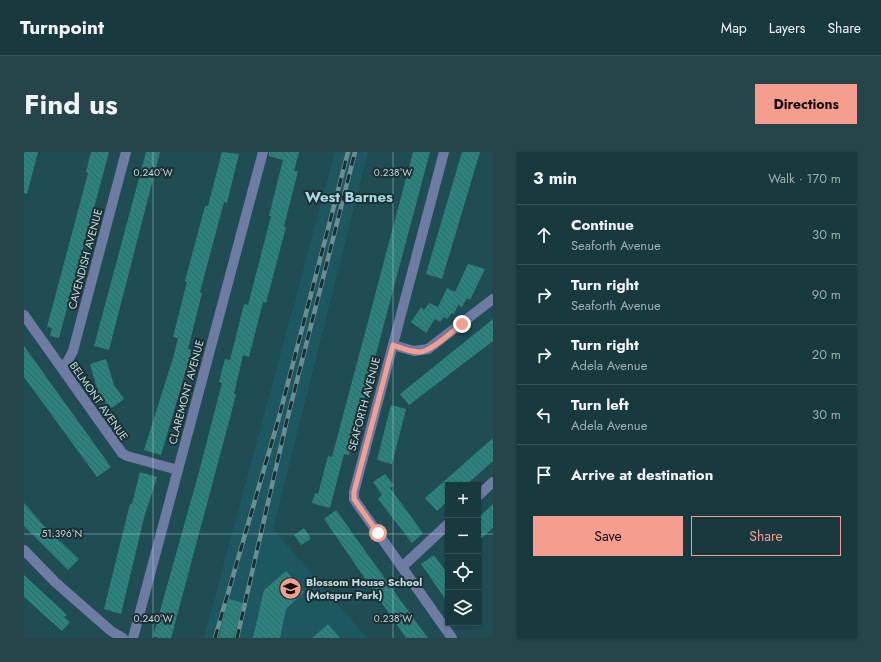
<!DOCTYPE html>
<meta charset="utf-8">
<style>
:root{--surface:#183a3f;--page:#25454a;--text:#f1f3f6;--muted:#9fadb0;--line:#365459;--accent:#f59d8f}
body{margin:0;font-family:Jost,sans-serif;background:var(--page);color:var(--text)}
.controls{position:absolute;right:12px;bottom:12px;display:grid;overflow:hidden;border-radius:0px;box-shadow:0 1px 3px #0004}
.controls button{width:36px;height:36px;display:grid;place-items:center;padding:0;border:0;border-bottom:1px solid var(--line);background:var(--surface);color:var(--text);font:20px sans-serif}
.stop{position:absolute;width:12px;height:12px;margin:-9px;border:3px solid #f59d8f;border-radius:50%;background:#fff}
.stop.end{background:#f59d8f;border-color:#fff;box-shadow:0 1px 4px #0008}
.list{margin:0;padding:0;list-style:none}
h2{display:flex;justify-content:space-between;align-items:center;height:52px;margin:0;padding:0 16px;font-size:17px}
h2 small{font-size:13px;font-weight:400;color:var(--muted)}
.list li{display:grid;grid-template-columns:26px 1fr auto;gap:12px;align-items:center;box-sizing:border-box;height:60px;padding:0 16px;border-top:1px solid var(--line)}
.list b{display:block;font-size:15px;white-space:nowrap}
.list p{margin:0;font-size:13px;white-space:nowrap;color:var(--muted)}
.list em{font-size:13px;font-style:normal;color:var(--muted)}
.actions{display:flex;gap:8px;padding:12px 16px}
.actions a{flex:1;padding:9px 0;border:1px solid var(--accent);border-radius:0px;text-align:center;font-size:14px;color:var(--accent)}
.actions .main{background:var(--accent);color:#111}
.icon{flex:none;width:22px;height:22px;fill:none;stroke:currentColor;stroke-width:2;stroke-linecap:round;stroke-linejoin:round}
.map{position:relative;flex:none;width:469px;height:486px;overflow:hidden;border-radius:0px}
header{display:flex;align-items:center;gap:24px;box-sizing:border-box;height:56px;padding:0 20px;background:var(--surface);border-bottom:1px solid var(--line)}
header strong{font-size:19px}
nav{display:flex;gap:22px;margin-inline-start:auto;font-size:14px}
.intro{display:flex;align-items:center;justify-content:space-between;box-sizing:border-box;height:96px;padding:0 24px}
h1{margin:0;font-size:28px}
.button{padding:10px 18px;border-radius:0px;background:var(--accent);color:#111;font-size:14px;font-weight:700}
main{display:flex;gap:24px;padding:0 24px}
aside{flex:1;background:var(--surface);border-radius:0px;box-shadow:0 1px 3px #0004}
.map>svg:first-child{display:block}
</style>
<header>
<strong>Turnpoint</strong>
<nav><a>Map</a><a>Layers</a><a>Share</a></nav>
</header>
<div class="intro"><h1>Find us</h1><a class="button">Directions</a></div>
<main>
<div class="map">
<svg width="469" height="486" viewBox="0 0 469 486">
<defs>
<pattern id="building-back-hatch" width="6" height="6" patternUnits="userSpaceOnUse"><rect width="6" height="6" fill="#2c837e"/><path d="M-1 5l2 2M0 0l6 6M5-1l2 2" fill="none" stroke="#326966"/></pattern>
</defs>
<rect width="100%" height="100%" fill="#204d54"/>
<polygon fill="#1d5861" points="311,0 344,0 249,377 343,486 180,486"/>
<g fill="url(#building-back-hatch)">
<polygon points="0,0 14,0 3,42 0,41"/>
<polygon points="67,0 85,0 35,186 26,184 28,176 23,175 64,21 62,20"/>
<polygon points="122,0 136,0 85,198 70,194"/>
<polygon points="198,0 215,2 203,51 200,50 176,140 178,141 164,197 168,198 137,303 120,298 149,206 154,186 149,185 163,130 161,129 181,54 184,54"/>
<polygon points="245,0 275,0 270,19 274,19 260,74 262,75 242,151 239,150 225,205 219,203 210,242 212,242 207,262 147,486 135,486 129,484 175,320 198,231 195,230 201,207 206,208 220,152 224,153 247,64 245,64 259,8 245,4"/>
<polygon points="389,0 406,0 325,303 320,302 306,356 288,351 291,341 294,342 304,304 308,305"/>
<polygon points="438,0 456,0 418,127 402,122"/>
<polygon points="444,112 461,117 446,148 443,146 438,155 434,153 430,162 428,161 423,167 420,165 416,170 411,167 402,181 387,170 397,155 400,158 405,151 414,155 423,136 431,140"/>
<polygon points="469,167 469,189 385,253 376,242"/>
<polygon points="0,194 87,315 73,325 0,225"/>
<polygon points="82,207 90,233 100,247 86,257 74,240 66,212"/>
<polygon points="367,253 382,257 368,312 353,308"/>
<polygon points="469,286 469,309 442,333 424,333 424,349 413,359 401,346"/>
<polygon points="116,320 133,325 120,366 97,462 80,457 106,352 108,352"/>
<polygon points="361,322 370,333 366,336 399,381 388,391 354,347 358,343 349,330"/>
<polygon points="0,351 20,374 55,407 44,418 0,374"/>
<polygon points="469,352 469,376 454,389 454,366"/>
<polygon points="312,358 395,474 404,486 382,486 300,367"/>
<polygon points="280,376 287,387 277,393 270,383"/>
<polygon points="410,403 424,422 424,451 397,412"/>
<polygon points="262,419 280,440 262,457 256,486 229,486 240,438"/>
<polygon points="0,423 43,463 40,465 46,470 38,479 0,445"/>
<polygon points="205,447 219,451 210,486 194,486"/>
<polygon points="304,472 316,486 288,486"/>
</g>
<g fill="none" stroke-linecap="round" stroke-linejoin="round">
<g stroke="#6e7ca4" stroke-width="10">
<polyline points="420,0 330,340 330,347 334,353 428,486"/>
<polyline points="0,163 98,301 103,304 154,318"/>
<polyline points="369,193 390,199 404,197 469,147"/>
<polyline points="39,218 49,199 102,0"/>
<polyline points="454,344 469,330"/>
<polyline points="0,398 31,430 87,479 99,486"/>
<polyline points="378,415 424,372"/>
<polyline points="109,486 239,0"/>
</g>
<defs>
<g id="rail">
<polyline points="191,486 254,269 324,0"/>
<polyline points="213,486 262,272 331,0"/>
</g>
</defs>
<use href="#rail" stroke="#6b8e93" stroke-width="4.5"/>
<use href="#rail" stroke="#1c3033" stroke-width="3" stroke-dasharray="9" stroke-linecap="butt"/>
</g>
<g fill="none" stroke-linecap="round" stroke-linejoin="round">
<path stroke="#f59d8f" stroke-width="5" d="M354,381l-24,-34v-7l39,-147c8,3 18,7 27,7 12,-1 32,-21 42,-28"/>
</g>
<path fill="none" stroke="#c2d9dd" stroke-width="1" stroke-opacity="0.45" d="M129,0v486M369,0v486M0,382h424M454,382h15"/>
<defs>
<symbol id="school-disc" viewBox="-11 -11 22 22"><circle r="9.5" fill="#f59d8f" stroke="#1c3033"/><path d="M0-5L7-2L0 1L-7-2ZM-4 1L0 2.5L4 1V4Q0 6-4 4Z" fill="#111"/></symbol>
</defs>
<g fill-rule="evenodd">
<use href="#school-disc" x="254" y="424" width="25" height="25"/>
</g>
<g text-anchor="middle" stroke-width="4" stroke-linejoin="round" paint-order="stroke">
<g font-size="11" fill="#c2d9dd" stroke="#1c3033">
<text transform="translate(61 107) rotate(-75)" y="4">CAVENDISH AVENUE</text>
<text transform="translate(162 240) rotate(-75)" y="4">CLAREMONT AVENUE</text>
<text transform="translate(75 249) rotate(55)" y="4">BELMONT AVENUE</text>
<text transform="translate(340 252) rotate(-75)" y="4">SEAFORTH AVENUE</text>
</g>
<g font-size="11" font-weight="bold" fill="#c2d9dd" stroke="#1c3033" text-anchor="start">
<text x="282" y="434">Blossom House School<tspan x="282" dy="13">(Motspur Park)</tspan></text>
</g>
<g font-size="15" font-weight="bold" fill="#a8d8e0" stroke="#1c3033">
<text x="325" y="50">West Barnes</text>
</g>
</g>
<g font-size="10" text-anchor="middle" fill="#c2d9dd" stroke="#1c3033" stroke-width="4" stroke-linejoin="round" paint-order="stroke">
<text x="129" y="24">0.240°W</text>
<text x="369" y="24">0.238°W</text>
<text x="38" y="385">51.396°N</text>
<text x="129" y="470">0.240°W</text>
<text x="369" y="470">0.238°W</text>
</g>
</svg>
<div class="controls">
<button>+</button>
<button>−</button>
<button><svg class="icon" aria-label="locate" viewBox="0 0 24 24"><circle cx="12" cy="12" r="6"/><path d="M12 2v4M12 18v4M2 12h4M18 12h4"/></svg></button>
<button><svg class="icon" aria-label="layers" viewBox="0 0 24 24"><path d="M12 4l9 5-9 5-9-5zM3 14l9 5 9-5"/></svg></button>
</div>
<div class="stop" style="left:354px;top:381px"></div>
<div class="stop end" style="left:438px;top:172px"></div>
</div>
<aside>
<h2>3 min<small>Walk · 170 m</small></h2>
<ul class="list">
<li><svg class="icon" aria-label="ahead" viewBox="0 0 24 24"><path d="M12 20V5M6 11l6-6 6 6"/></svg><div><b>Continue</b><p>Seaforth Avenue</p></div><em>30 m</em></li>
<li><svg class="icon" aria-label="right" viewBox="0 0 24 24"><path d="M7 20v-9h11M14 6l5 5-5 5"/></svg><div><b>Turn right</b><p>Seaforth Avenue</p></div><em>90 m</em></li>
<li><svg class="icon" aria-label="right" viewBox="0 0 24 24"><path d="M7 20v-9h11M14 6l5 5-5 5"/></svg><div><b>Turn right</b><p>Adela Avenue</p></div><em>20 m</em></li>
<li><svg class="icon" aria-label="left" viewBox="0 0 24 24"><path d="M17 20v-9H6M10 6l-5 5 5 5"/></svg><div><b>Turn left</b><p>Adela Avenue</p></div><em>30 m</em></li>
<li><svg class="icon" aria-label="arrive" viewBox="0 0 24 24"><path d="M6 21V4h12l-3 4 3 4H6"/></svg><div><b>Arrive at destination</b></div></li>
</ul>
<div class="actions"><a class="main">Save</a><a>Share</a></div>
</aside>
</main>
